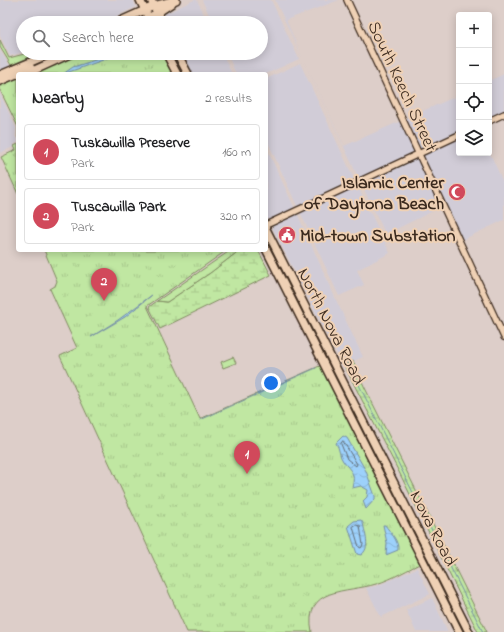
<!DOCTYPE html>
<meta charset="utf-8">
<style>
:root{--surface:#fff;--page:#f2f2f2;--text:#202124;--muted:#757577;--line:#e0e0e0;--accent:#d1495b}
body{margin:0;font-family:"Indie Flower",sans-serif;background:var(--page);color:var(--text)}
.controls{position:absolute;right:12px;top:12px;display:grid;overflow:hidden;border-radius:4px;box-shadow:0 2px 10px #0003}
.controls button{width:36px;height:36px;display:grid;place-items:center;padding:0;border:0;border-bottom:1px solid var(--line);background:var(--surface);color:var(--text);font:20px sans-serif}
.you{position:absolute;left:271px;top:383px;width:14px;height:14px;margin:-10px;border:3px solid #fff;border-radius:50%;background:#1a73e8;box-shadow:0 0 0 6px #1a73e833}
.badge{display:grid;place-items:center;width:26px;height:26px;border-radius:50%;background:var(--accent);color:#fff;font-size:13px;font-weight:700}
.pin{position:absolute;translate:-50% -33px;filter:drop-shadow(0 1px 2px #0008)}
.pin::after{content:'';position:absolute;top:21px;width:14px;height:12px;background:inherit;clip-path:polygon(0 0,100% 0,50% 100%)}
.list{margin:0;padding:0;list-style:none}
h2{display:flex;justify-content:space-between;align-items:center;height:52px;margin:0;padding:0 16px;font-size:17px}
h2 small{font-size:13px;font-weight:400;color:var(--muted)}
.list li{display:grid;grid-template-columns:26px 1fr auto;gap:12px;align-items:center;box-sizing:border-box;height:56px;margin:0 8px 8px;padding:0 8px;border:1px solid var(--line);border-radius:4px}
.list b{display:block;font-size:15px;white-space:nowrap}
.list p{margin:0;font-size:13px;white-space:nowrap;color:var(--muted)}
.list em{font-size:13px;font-style:normal;color:var(--muted)}
.icon{flex:none;width:22px;height:22px;fill:none;stroke:currentColor;stroke-width:2;stroke-linecap:round;stroke-linejoin:round}
.map{position:relative;flex:none;width:504px;height:632px;overflow:hidden}
.search{position:absolute;background:var(--surface);box-shadow:0 2px 10px #0003;left:16px;top:16px;width:252px;height:44px;display:flex;align-items:center;gap:10px;box-sizing:border-box;padding:0 14px;border-radius:22px;color:var(--muted);font-size:15px}
.panel{position:absolute;background:var(--surface);box-shadow:0 2px 10px #0003;left:16px;top:72px;width:252px;height:180px;border-radius:4px}
.map>svg:first-child{display:block}
</style>
<div class="map">
<svg width="504" height="632" viewBox="0 0 504 632">
<defs>
<pattern id="wetland-marsh" width="20" height="14" patternUnits="userSpaceOnUse"><rect width="20" height="14" fill="#c0e7a2"/><path d="M1 5h8M5 5V1M11 12h8M15 12V8" fill="none" stroke="#a6c68b"/></pattern>
<pattern id="park-tufts" width="24" height="20" patternUnits="userSpaceOnUse"><rect width="24" height="20" fill="#c0e7a2"/><path d="M3 7l-1-3M5 7V3M7 7l1-3M15 17l-1-3M17 17v-4M19 17l1-3" fill="none" stroke="#a6c68b"/></pattern>
<pattern id="water-waves" width="16" height="10" patternUnits="userSpaceOnUse"><rect width="16" height="10" fill="#9dd1fb"/><path d="M0 5q4-4 8 0t8 0" fill="none" stroke="#88b4d7"/></pattern>
</defs>
<rect width="100%" height="100%" fill="#ddcec9"/>
<filter id="ink" filterUnits="userSpaceOnUse"><feTurbulence type="fractalNoise" baseFrequency=".025" numOctaves="2"/><feDisplacementMap in="SourceGraphic" scale="8" xChannelSelector="R" yChannelSelector="G"/><feConvolveMatrix kernelMatrix="1 2 1 2 8 2 1 2 1" color-interpolation-filters="sRGB"/></filter>
<g filter="url(#ink)">
<g fill="#d1ccd7">
<polygon points="0,0 133,0 136,7 101,23 23,23 23,52 10,56 0,36"/>
<polygon points="194,0 197,0 208,23 167,23 164,18 165,14"/>
<polygon points="202,0 271,0 299,59 266,74 236,74 227,53 261,53 261,23 213,23"/>
<polygon points="275,0 339,0 286,20 302,57"/>
<polygon points="0,50 10,66 0,71"/>
<polygon points="183,53 222,53 232,74 193,74"/>
<polygon points="304,61 344,146 401,121 416,153 359,179"/>
<polygon points="300,63 355,181 298,208 266,138 266,79"/>
<polygon points="504,74 504,111 489,118 489,81"/>
<polygon points="0,94 16,128 15,136 18,142 13,145 13,147 0,153"/>
<polygon points="459,95 459,132 419,151 405,119"/>
<polygon points="459,137 459,153 489,153 489,151 504,184 504,220 462,240 421,155"/>
<polygon points="266,147 295,209 269,221 266,215"/>
<polygon points="418,157 441,207 386,234 387,237 361,183"/>
<polygon points="357,185 390,253 357,270 364,285 339,296 300,212"/>
<polygon points="297,213 337,302 363,357 344,365 332,345 271,225"/>
<polygon points="417,568 430,594 381,617 366,588 377,586"/>
<polygon points="432,598 448,632 416,632 406,610"/>
</g>
<g fill="#c0e7a2" stroke="#7e8860">
<polygon points="0,40 9,58 28,53 28,58 11,65 0,47"/>
<polygon points="233,357 236,363 223,368 221,362"/>
</g>
<g fill="url(#wetland-marsh)" stroke="#7e8860">
<polygon points="240,250 258,250 271,275 160,329 149,307 157,301 167,302 210,273"/>
<polygon points="353,361 364,386 487,632 478,632 400,474 344,365"/>
</g>
<g fill="url(#park-tufts)" stroke="#7e8860">
<polygon points="72,53 166,53 177,74 26,74"/>
<polygon points="18,78 18,138 18,127 0,90 0,86"/>
<polygon points="18,144 18,194 1,157 16,150 14,146"/>
<path d="M44,250h183l-80,56 53,113 124,-55 100,198c-16,7 -31,17 -48,22 -29,9 -73,2 -64,48h-125l-127,-276 17,-8 -27,-59 5,-3 2,-5z"/>
<polygon points="231,250 240,250 210,273 167,302 157,301"/>
</g>
<g fill="url(#water-waves)" stroke="#768ea3">
<polygon points="112,53 114,53 106,59 63,74 73,67 108,56"/>
<polygon points="152,295 125,317 91,337 118,320"/>
<path d="M343,436l4,2 19,33 9,25v3l-9,10 -3,-8 4,-4 1,-7 -7,-4 -9,2c4,-16 -1,-16 -9,-27 -4,-5 -3,-12 -7,-18z"/>
<path d="M361,520l2,3c2,11 8,25 -2,32l-4,-1 -9,-28 6,-5z"/>
<path d="M383,525h2c5,7 14,16 13,25l-12,5 1,-12z"/>
</g>
<g fill="none" stroke-linecap="round" stroke-linejoin="round">
<g stroke="#626d76" stroke-width="1">
<polygon points="343,441 357,464 356,466 347,459 341,444"/>
<polygon points="356,525 360,526 363,545 361,548 359,547 353,527"/>
</g>
<g stroke="#768ea3" stroke-width="1">
<polyline points="347,361 483,632"/>
<polyline points="200,420 316,368"/>
</g>
<defs>
<g id="minor">
<polyline points="347,0 504,337"/>
<polyline points="489,121 504,114"/>
<polyline points="266,225 459,135"/>
</g>
<g id="major">
<polyline points="140,0 151,23"/>
<polyline points="151,0 162,23"/>
<polyline points="116,23 154,6 176,0"/>
<polyline points="138,23 157,13 172,3"/>
<polyline points="166,53 177,74"/>
<polyline points="177,53 188,74"/>
<polyline points="26,74 72,53"/>
<polyline points="0,75 52,53"/>
<polyline points="0,81 31,68"/>
<polyline points="266,229 469,632"/>
<polyline points="266,249 459,632"/>
</g>
</defs>
<use href="#minor" stroke="#3b2a1e" stroke-width="8"/>
<use href="#major" stroke="#3b2a1e" stroke-width="10"/>
<use href="#minor" stroke="#efd1b5" stroke-width="5.5"/>
<use href="#major" stroke="#efd1b5" stroke-width="7"/>
</g>
</g>
<defs>
<symbol id="mosque-disc" viewBox="-11 -11 22 22"><circle r="9.5" fill="#d1495b" stroke="#efd1b5"/><path d="M3.5-4.9A6 6 0 1 0 3.5 4.9A5 5 0 1 1 3.5-4.9Z" fill="#fff"/></symbol>
<symbol id="civic-disc" viewBox="-11 -11 22 22"><circle r="9.5" fill="#d1495b" stroke="#efd1b5"/><path d="M-.6-6.5H3V-4.5H.6V-3L4-1V1h2V6H-6V1h2V-1L-.6-3ZM-1.2 2.5V6h2.4V2.5Z" fill="#fff"/></symbol>
</defs>
<g fill-rule="evenodd">
<use href="#mosque-disc" x="447" y="182" width="20" height="20"/>
<use href="#civic-disc" x="277" y="225" width="20" height="20"/>
</g>
<g text-anchor="middle" stroke-width="4" stroke-linejoin="round" paint-order="stroke">
<g font-size="18" fill="#3b2a1e" stroke="#efd1b5">
<text transform="translate(403 86) rotate(65)" y="6">South Keech Street</text>
<text transform="translate(332 326) rotate(63)" y="6">North Nova Road</text>
<text transform="translate(434 528) rotate(63)" y="6">Nova Road</text>
</g>
<g font-size="18" font-weight="bold" fill="#3b2a1e" stroke="#efd1b5" text-anchor="end">
<text x="444" y="188">Islamic Center<tspan x="444" dy="21">of Daytona Beach</tspan></text>
<text x="300" y="241" text-anchor="start">Mid-town Substation</text>
</g>
</g>
</svg>
<div class="controls">
<button>+</button>
<button>−</button>
<button><svg class="icon" aria-label="locate" viewBox="0 0 24 24"><circle cx="12" cy="12" r="6"/><path d="M12 2v4M12 18v4M2 12h4M18 12h4"/></svg></button>
<button><svg class="icon" aria-label="layers" viewBox="0 0 24 24"><path d="M12 4l9 5-9 5-9-5zM3 14l9 5 9-5"/></svg></button>
</div>
<div class="you"></div>
<div class="pin badge" style="left:247px;top:474px">1</div>
<div class="pin badge" style="left:104px;top:301px">2</div>
<div class="search"><svg class="icon" aria-label="search" viewBox="0 0 24 24"><circle cx="10" cy="10" r="6"/><path d="M15 15l6 6"/></svg>Search here</div>
<section class="panel">
<h2>Nearby<small>2 results</small></h2>
<ul class="list">
<li><span class="badge">1</span><div><b>Tuskawilla Preserve</b><p>Park</p></div><em>160 m</em></li>
<li><span class="badge">2</span><div><b>Tuscawilla Park</b><p>Park</p></div><em>320 m</em></li>
</ul>
</section>
</div>
